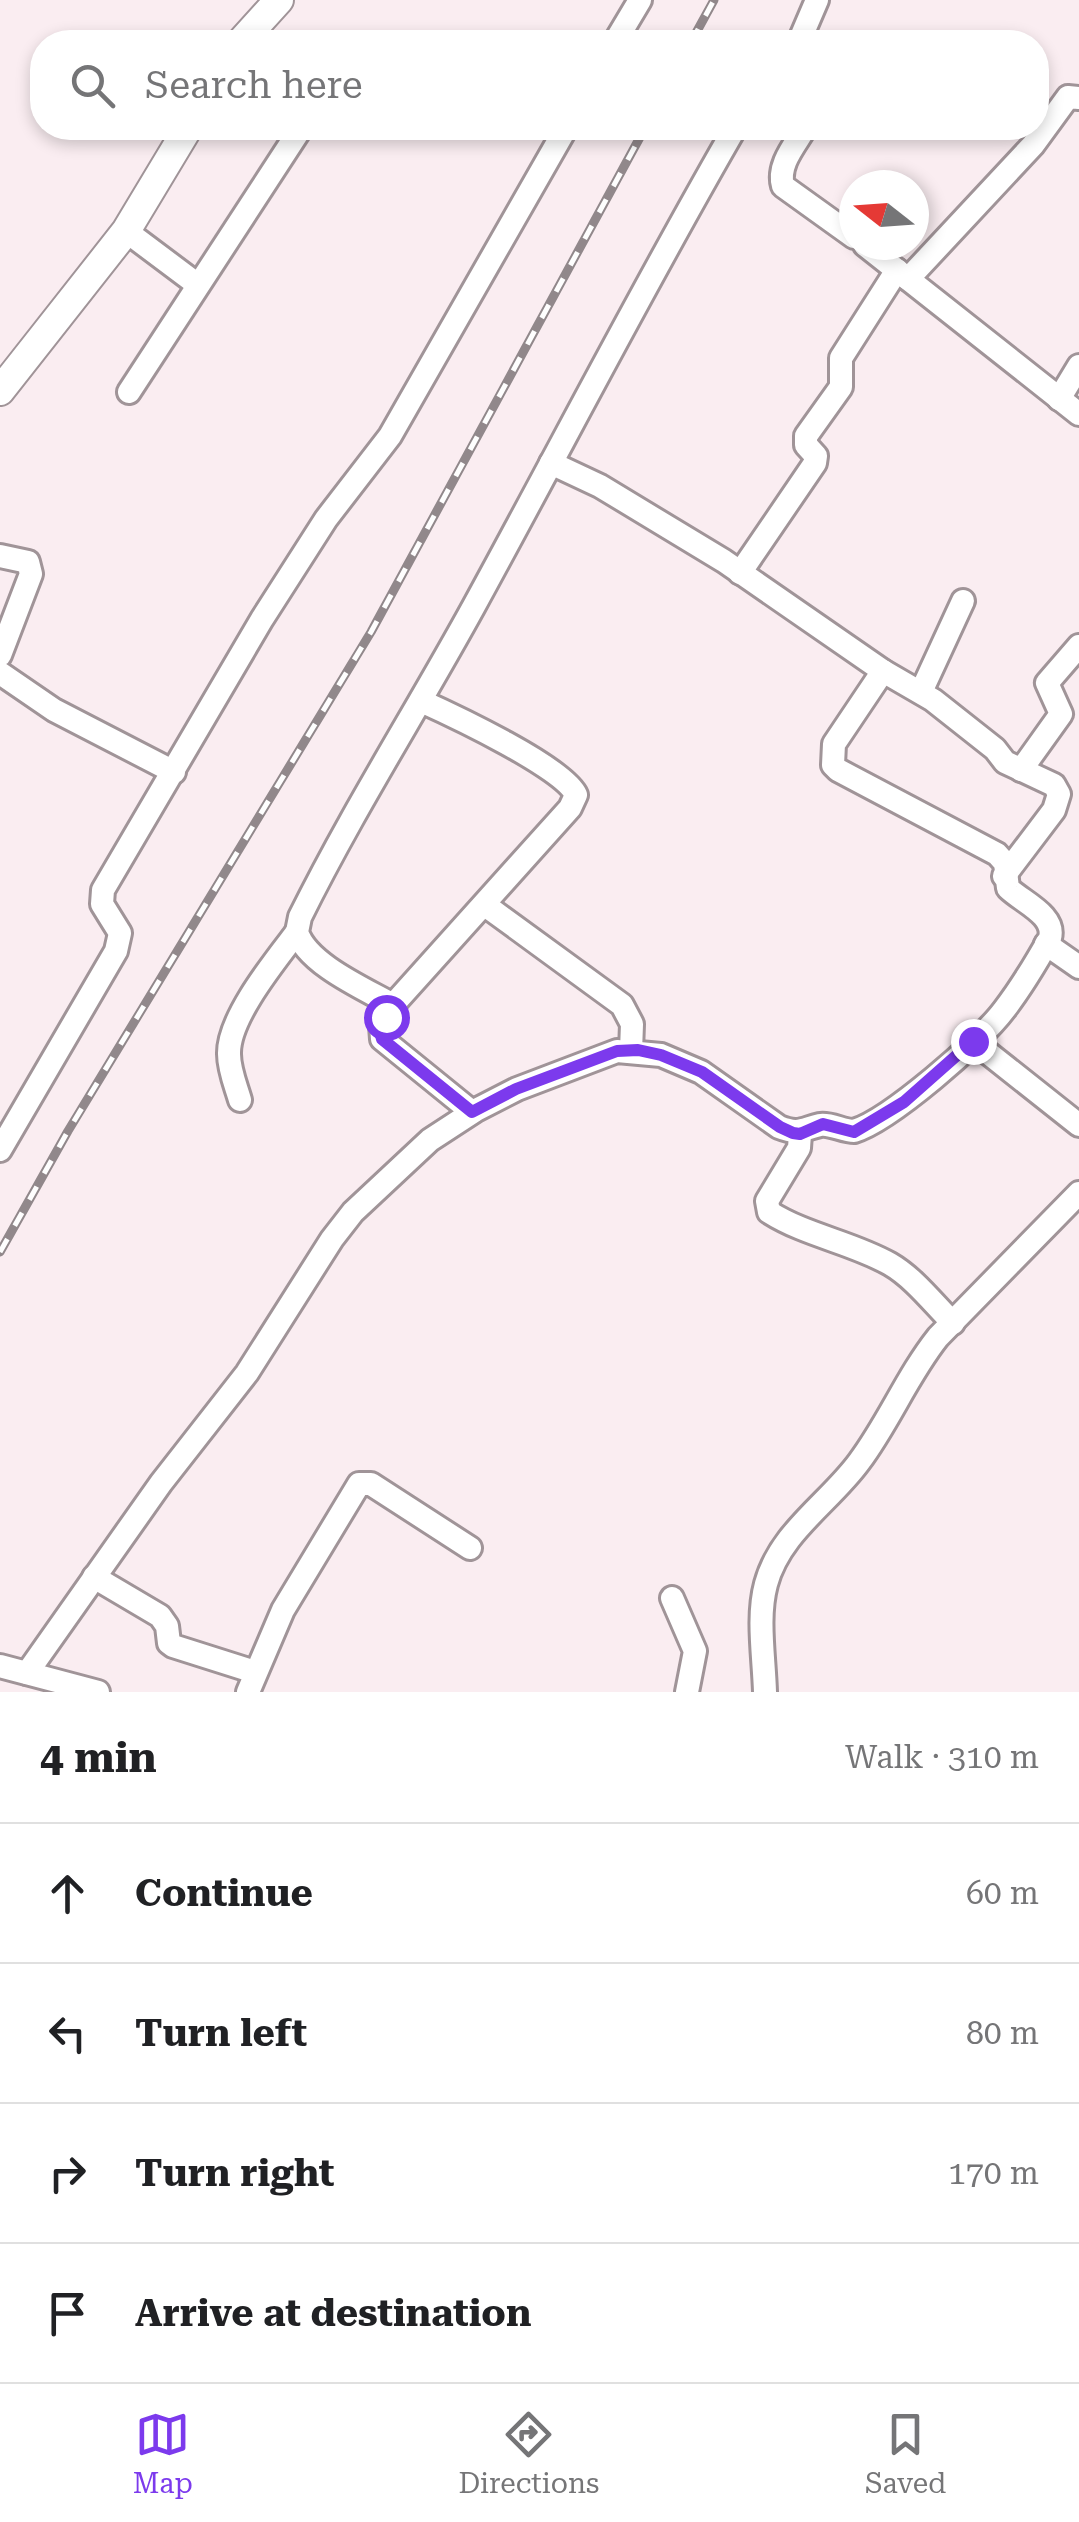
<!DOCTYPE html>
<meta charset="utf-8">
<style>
:root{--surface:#fff;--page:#f2f2f2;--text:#202124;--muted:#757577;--line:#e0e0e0;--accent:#7c3aed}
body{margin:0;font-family:"Roboto Serif",serif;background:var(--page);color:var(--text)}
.compass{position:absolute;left:839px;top:170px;width:90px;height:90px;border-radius:50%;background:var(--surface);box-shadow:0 5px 15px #0003;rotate:287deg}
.stop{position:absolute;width:30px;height:30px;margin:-22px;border:8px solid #7c3aed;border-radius:50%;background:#fff}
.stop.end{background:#7c3aed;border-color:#fff;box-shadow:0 2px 10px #0008}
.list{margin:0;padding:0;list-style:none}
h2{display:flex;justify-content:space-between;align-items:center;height:130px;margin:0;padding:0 40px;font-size:42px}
h2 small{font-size:32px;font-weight:400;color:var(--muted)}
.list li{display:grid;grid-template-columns:65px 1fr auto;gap:30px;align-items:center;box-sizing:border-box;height:140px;padding:0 40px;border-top:2px solid var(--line)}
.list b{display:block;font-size:38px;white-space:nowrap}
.list em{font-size:32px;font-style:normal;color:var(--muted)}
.icon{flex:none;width:55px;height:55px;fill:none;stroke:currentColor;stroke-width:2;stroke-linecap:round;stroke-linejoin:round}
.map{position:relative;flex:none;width:1079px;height:1692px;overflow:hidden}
.search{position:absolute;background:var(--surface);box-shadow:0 5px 15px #0003;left:30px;right:30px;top:30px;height:110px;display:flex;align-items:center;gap:25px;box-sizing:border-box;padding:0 35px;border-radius:40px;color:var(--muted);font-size:38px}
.sheet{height:690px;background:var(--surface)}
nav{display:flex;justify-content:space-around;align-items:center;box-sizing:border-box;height:140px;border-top:2px solid var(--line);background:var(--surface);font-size:28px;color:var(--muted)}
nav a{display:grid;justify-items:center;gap:5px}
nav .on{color:var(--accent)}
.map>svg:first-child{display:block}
</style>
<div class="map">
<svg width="1079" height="1692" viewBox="0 0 1079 1692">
<rect width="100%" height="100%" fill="#faedf1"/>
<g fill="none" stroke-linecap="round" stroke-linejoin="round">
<defs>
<g id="minor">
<polyline points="615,42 640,0"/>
<polyline points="799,42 817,0"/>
<path d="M805,128c-10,17 -28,37 -22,58l71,51"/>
<polyline points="126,231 198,285"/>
<polyline points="865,245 1079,414"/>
<polyline points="908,279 1033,145 1068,97 1079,98"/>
<polyline points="129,392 301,128"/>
<polyline points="1059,399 1079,366"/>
<polyline points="551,463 600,486 724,561 883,671 933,700 995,749 1005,762 1054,785 1059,794 1054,810 1004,876"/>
<polyline points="0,556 28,562 31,574 0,655"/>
<polyline points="740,573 815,463 816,456 806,445 806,436 841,387 841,358 897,270"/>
<polyline points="0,673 54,710 174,772"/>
<polyline points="921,692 963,601"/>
<path d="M421,701c31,14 144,67 155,94l-6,13 -177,197 -12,21 1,13 90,73"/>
<polyline points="1021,770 1061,714 1047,683 1079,646"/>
<polyline points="485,905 622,1005 632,1024 631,1051"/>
<polyline points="1046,944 1079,967"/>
<path d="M393,1005c-28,-16 -86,-41 -96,-73l3,-15c53,-107 117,-207 174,-311 87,-159 170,-321 261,-478"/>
<polyline points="973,1041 1079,1125"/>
<path d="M240,1100c-4,-14 -11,-30 -11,-46 -1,-36 46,-93 68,-122"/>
<path d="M800,1134l-1,14 -32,53 2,11c38,24 82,30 121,52 24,14 43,39 63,59"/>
<polyline points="0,1150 116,951 120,933 102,904 103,890 262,619 326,519 390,436 566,128"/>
<polyline points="94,1577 160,1616 167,1626 169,1643 173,1646 255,1672"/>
<polyline points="672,1598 695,1651 687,1692"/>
<polyline points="0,1666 98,1692"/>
<path d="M27,1673l134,-190 86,-110 85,-134 21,-27 77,-72 46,-30 41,-21 100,-38 44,4 40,17 78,55c20,8 23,2 41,-2 10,-2 23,6 34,6 36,-11 127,-90 150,-121 17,-22 32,-47 46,-72 6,-23 -28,-36 -42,-50l-3,-25 -8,-9 -159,-84 -5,-5 1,-21 49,-73"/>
<polyline points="248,1692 283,1610 359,1484 371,1484 470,1548"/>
<path d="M765,1692c-1,-35 -8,-75 1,-108 14,-52 63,-81 93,-122 30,-40 48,-86 79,-125l141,-144"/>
</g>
<g id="major">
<polyline points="241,42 279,0"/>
<polyline points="0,391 126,231 188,128"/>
</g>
</defs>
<use href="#minor" stroke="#a09498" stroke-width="28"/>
<use href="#major" stroke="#a09498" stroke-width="32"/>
<use href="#minor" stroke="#fff" stroke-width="22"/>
<use href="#major" stroke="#fff" stroke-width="28"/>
<defs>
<g id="rail">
<polyline points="691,42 714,0"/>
<polyline points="0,1252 68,1131 371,632 645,128"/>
</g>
</defs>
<use href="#rail" stroke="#91888b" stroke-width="9"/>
<use href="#rail" stroke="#fefefe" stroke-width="5" stroke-dasharray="15" stroke-linecap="butt"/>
</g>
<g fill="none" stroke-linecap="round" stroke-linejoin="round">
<polyline stroke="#7c3aed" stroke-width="12" points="386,1017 380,1032 382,1039 472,1112 516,1089 617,1051 638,1050 661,1055 702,1072 780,1127 793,1133 800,1134 823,1124 854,1132 904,1102 973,1041"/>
</g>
</svg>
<svg class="compass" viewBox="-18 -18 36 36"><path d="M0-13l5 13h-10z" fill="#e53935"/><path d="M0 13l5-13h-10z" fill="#757577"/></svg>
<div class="stop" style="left:386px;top:1017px"></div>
<div class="stop end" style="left:973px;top:1041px"></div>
<div class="search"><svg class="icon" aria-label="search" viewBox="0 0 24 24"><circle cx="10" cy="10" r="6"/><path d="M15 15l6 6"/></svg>Search here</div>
</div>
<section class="sheet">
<h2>4 min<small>Walk · 310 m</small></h2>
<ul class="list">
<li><svg class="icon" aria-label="ahead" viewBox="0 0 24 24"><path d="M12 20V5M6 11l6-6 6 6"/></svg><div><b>Continue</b></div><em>60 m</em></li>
<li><svg class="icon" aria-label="left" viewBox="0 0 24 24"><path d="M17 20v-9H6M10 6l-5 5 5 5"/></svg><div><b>Turn left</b></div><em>80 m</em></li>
<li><svg class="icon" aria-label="right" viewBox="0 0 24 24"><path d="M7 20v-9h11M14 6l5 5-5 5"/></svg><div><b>Turn right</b></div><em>170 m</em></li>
<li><svg class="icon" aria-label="arrive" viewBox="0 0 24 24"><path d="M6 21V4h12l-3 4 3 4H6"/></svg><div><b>Arrive at destination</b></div></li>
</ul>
</section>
<nav>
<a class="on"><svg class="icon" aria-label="map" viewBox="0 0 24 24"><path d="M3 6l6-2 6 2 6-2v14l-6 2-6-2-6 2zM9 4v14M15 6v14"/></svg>Map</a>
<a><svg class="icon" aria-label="directions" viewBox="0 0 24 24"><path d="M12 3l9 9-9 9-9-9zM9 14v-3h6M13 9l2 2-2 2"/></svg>Directions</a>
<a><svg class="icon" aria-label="saved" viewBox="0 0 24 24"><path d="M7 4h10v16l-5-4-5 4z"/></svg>Saved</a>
</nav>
